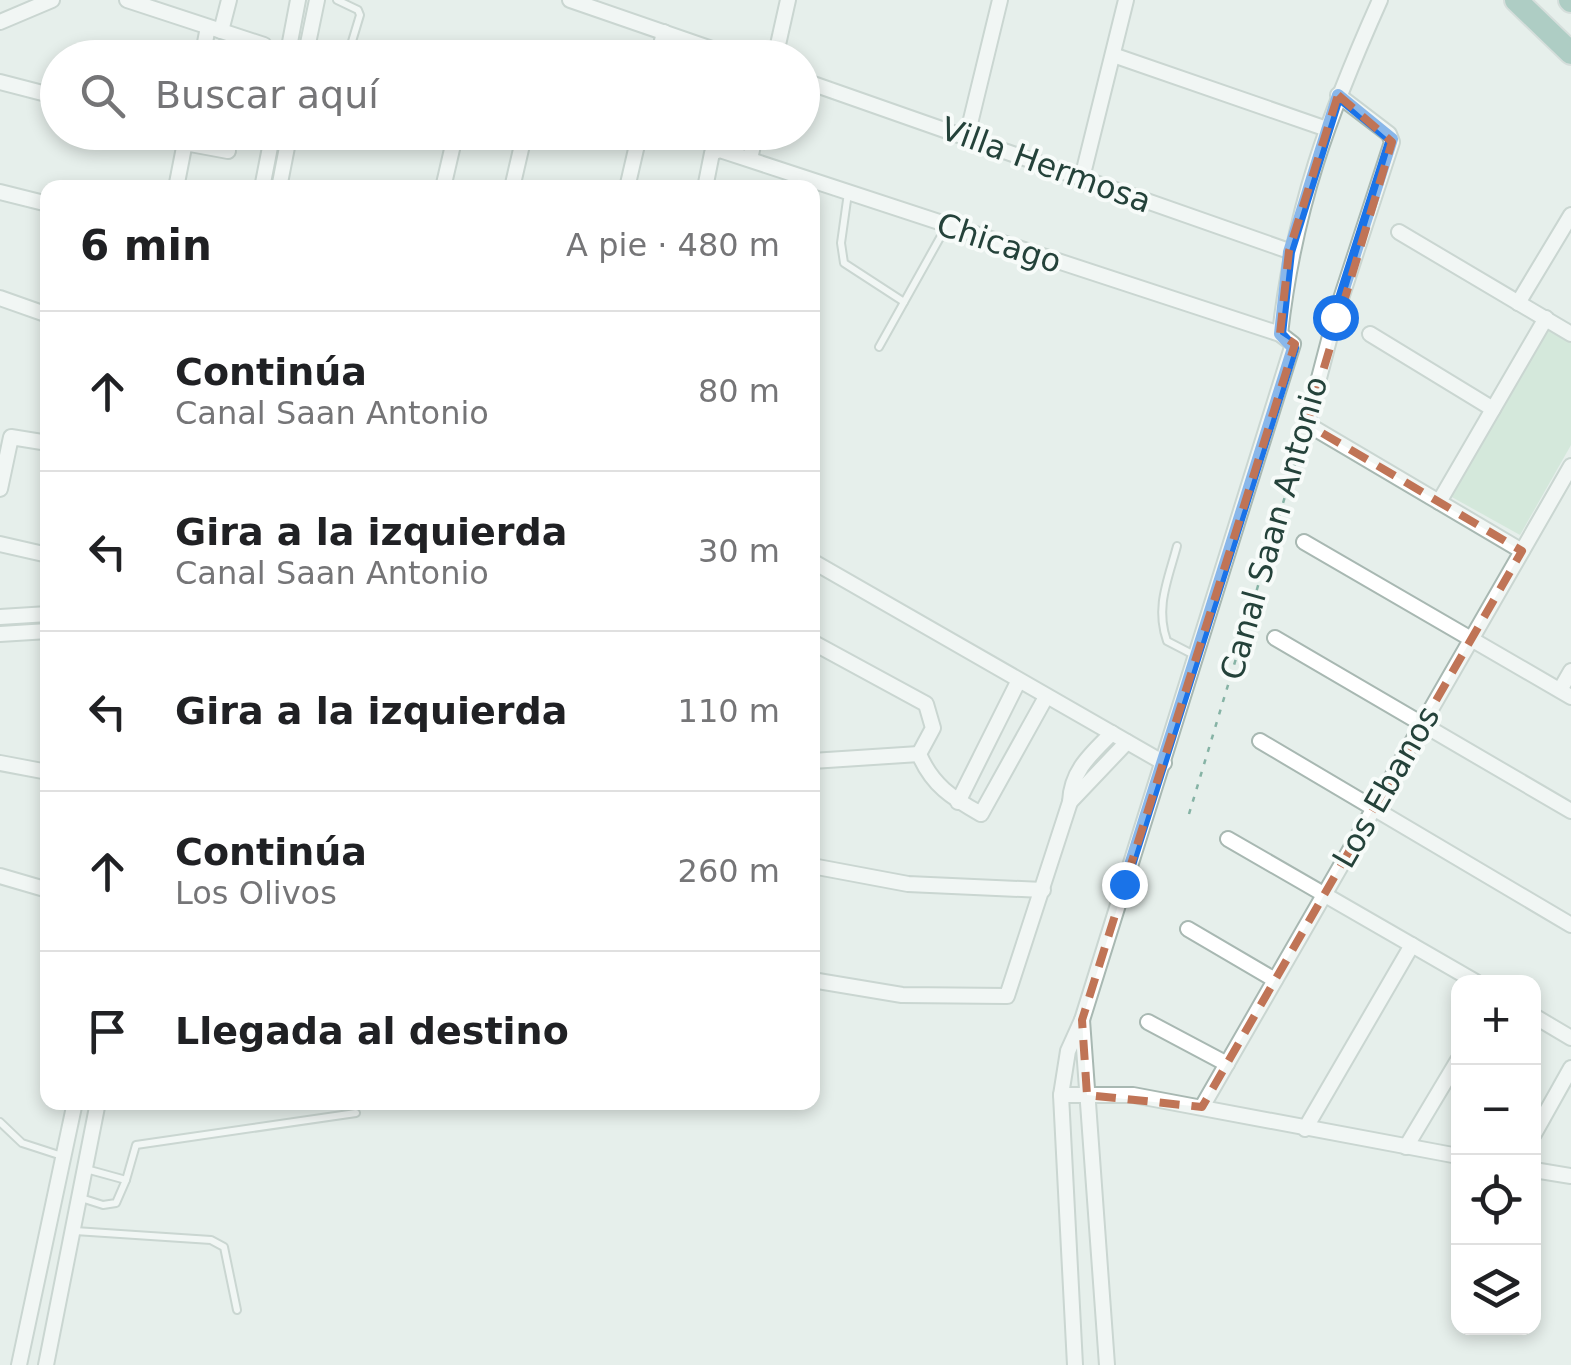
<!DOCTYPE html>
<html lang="es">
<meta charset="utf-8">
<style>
:root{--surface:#fff;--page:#f6f6f6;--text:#202124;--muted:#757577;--line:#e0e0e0}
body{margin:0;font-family:"DejaVu Sans",sans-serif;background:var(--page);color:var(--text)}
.controls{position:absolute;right:30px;bottom:30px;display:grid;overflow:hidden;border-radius:20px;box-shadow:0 5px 15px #0003}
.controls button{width:90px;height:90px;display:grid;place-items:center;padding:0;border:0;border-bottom:2px solid var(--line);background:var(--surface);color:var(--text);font:50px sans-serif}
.stop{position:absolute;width:30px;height:30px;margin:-22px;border:8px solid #1a73e8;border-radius:50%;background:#fff}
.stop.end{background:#1a73e8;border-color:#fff;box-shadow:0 2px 10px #0008}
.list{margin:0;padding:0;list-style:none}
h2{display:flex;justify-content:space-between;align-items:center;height:130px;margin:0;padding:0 40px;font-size:42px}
h2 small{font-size:32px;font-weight:400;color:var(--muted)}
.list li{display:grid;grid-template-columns:65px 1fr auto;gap:30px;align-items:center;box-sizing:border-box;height:160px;padding:0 40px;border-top:2px solid var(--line)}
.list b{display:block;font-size:38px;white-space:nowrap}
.list p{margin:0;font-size:32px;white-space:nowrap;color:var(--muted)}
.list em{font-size:32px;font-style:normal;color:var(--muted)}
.icon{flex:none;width:55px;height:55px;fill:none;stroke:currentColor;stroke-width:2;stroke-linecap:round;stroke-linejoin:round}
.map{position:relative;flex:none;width:1571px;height:1365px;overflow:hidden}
.search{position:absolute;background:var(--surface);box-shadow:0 5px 15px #0003;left:40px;top:40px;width:780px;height:110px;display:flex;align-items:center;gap:25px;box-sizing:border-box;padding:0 35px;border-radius:55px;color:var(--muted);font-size:38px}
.panel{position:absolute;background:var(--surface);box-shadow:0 5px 15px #0003;left:40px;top:180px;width:780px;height:930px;border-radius:20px}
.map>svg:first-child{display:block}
</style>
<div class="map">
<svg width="1571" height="1365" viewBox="0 0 1571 1365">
<rect width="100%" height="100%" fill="#e6efeb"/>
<polygon fill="#bfe0c8" points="1545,328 1571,343 1571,445 1520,535 1450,496"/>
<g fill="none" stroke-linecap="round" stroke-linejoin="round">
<defs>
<g id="lane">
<polyline points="337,0 358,10 360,15 347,58"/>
<polyline points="307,54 335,58"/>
<polyline points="848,193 841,243 844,263 904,302"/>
<polyline points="879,347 946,227"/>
<path d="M1177,546c-9,34 -22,61 -10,95l29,15"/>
<polyline points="0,1122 22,1143 62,1156"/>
<polyline points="126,1180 136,1145 356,1113"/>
<polyline points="81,1198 103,1205 116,1203 126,1180 86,1169"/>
<polyline points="75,1231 211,1240 224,1247 237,1310"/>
</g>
<g id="street">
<polyline points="127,0 264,45"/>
<polyline points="570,0 738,58"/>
<polyline points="0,22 52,0"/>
<polyline points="221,31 229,0"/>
<polyline points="1113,55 1324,128"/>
<polyline points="202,58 208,27"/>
<polyline points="287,58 298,0"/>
<polyline points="305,58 317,0"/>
<polyline points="658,58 664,32"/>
<polyline points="775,58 788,0"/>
<polyline points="802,80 1289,251"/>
<polyline points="0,82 58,97"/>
<polyline points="1338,95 1389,134 1392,142 1335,317 1307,424 1522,551"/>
<polyline points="967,136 1000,0"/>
<polyline points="185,143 228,151"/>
<polyline points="750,159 756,132"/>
<polyline points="1082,178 1126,0"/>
<polyline points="176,188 187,132"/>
<polyline points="262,188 273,132"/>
<polyline points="279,188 290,132"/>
<polyline points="443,188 456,132"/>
<polyline points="512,188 525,132"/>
<polyline points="627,188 640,132"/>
<polyline points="705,188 712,153 720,150 1280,334 1293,344 1082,1020"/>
<polyline points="0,192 48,204"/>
<polyline points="1399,232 1571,334"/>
<polyline points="0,298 48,315"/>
<polyline points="1518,303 1571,215"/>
<path d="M1280,334c14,-126 49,-220 100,-334"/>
<polyline points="1370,334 1493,409"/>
<polyline points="0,489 11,437 48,443"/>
<polyline points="1439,502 1546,318"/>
<polyline points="1304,542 1571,697"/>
<polyline points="0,544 48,555"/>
<polyline points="812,561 1164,763"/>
<polyline points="0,617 48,614"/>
<polyline points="0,634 48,631"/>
<polyline points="1275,638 1571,811"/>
<path d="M812,642l114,62 7,24 -14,26c13,31 33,44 62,60l65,-117"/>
<polyline points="1560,690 1571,671"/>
<polyline points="1260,741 1571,925"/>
<polyline points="812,761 919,754"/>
<polyline points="0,763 48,772"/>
<polyline points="958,802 1018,682"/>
<polyline points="1070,802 1127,742"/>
<polyline points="1228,839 1476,982"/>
<polyline points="812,866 908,884 1043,890"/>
<polyline points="0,876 48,890"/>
<polyline points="1188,929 1275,980"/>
<path d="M812,980l90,15 105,1 63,-194c1,-31 21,-48 42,-69"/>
<polyline points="1534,1016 1571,1038"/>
<polyline points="1148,1022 1227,1064"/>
<polyline points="1061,1095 1133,1095 1458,1156"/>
<polyline points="1202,1107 1571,466"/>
<polyline points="1305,1129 1412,945"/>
<polyline points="1534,1134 1571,1068"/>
<polyline points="1406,1147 1458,1060"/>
<polyline points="1534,1170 1571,1176"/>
<polyline points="19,1365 75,1102"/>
<polyline points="46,1365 98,1102"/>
<polyline points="1075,1365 1061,1095 1068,1051 1082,1020 1107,1365"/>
</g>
<g id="primary">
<polyline points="1516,0 1571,53"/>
<polyline points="1570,0 1571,1"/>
</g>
</defs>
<use href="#lane" stroke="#a8b8b2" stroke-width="10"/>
<use href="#street" stroke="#a8b8b2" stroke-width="18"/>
<use href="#primary" stroke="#c2cac8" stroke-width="26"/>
<polyline stroke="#86b3a5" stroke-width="2.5" stroke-dasharray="5 8" stroke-linecap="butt" points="1189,814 1303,437"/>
<use href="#lane" stroke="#fff" stroke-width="6"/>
<use href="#street" stroke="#fff" stroke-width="14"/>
<use href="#primary" stroke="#6aa596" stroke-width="22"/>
</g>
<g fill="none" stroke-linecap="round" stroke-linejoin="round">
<polyline stroke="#1a73e8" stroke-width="12" points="1124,884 1293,348 1280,334 1289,252 1338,95 1392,139 1335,317"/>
</g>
<path d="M0 0H1571V1365H0ZM1338,95l54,47 -85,282 215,127 -320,556 -115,-12 -5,-75 213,-676 -15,-10 9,-83z" fill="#e6efeb" fill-opacity=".55" fill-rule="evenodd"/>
<path fill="none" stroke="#c07456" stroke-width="8" stroke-dasharray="20 12" stroke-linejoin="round" d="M1338,95l54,47 -85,282 215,127 -320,556 -115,-12 -5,-75 213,-676 -15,-10 9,-83z"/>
<g text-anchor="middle" stroke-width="8" stroke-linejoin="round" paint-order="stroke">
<g font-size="32" fill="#24423a" stroke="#f7fbf9">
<text transform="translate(1046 165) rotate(20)" y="11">Villa Hermosa</text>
<text transform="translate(999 243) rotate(18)" y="11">Chicago</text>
<text transform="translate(1274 528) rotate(-74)" y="11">Canal Saan Antonio</text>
<text transform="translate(1386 787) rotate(-60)" y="11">Los Ebanos</text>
</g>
</g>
</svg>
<div class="controls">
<button>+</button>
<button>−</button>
<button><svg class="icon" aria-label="locate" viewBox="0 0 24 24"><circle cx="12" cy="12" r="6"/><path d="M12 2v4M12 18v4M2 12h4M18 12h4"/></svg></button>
<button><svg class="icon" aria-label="layers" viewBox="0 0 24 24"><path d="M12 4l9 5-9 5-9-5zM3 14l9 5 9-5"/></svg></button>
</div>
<div class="stop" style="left:1335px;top:317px"></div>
<div class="stop end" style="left:1124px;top:884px"></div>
<div class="search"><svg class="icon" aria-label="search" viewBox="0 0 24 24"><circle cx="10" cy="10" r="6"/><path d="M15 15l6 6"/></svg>Buscar aquí</div>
<section class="panel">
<h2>6 min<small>A pie · 480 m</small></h2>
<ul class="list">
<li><svg class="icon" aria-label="ahead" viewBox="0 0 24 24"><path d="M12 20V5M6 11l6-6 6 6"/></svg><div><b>Continúa</b><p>Canal Saan Antonio</p></div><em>80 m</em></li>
<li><svg class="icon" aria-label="left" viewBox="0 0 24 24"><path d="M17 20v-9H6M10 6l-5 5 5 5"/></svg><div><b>Gira a la izquierda</b><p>Canal Saan Antonio</p></div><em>30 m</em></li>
<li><svg class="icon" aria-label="left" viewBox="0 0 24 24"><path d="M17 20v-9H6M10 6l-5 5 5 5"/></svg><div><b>Gira a la izquierda</b></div><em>110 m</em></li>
<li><svg class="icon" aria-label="ahead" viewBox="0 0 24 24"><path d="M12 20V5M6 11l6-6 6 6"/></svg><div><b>Continúa</b><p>Los Olivos</p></div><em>260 m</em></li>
<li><svg class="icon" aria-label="arrive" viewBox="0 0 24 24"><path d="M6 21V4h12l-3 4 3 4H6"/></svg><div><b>Llegada al destino</b></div></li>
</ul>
</section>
</div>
